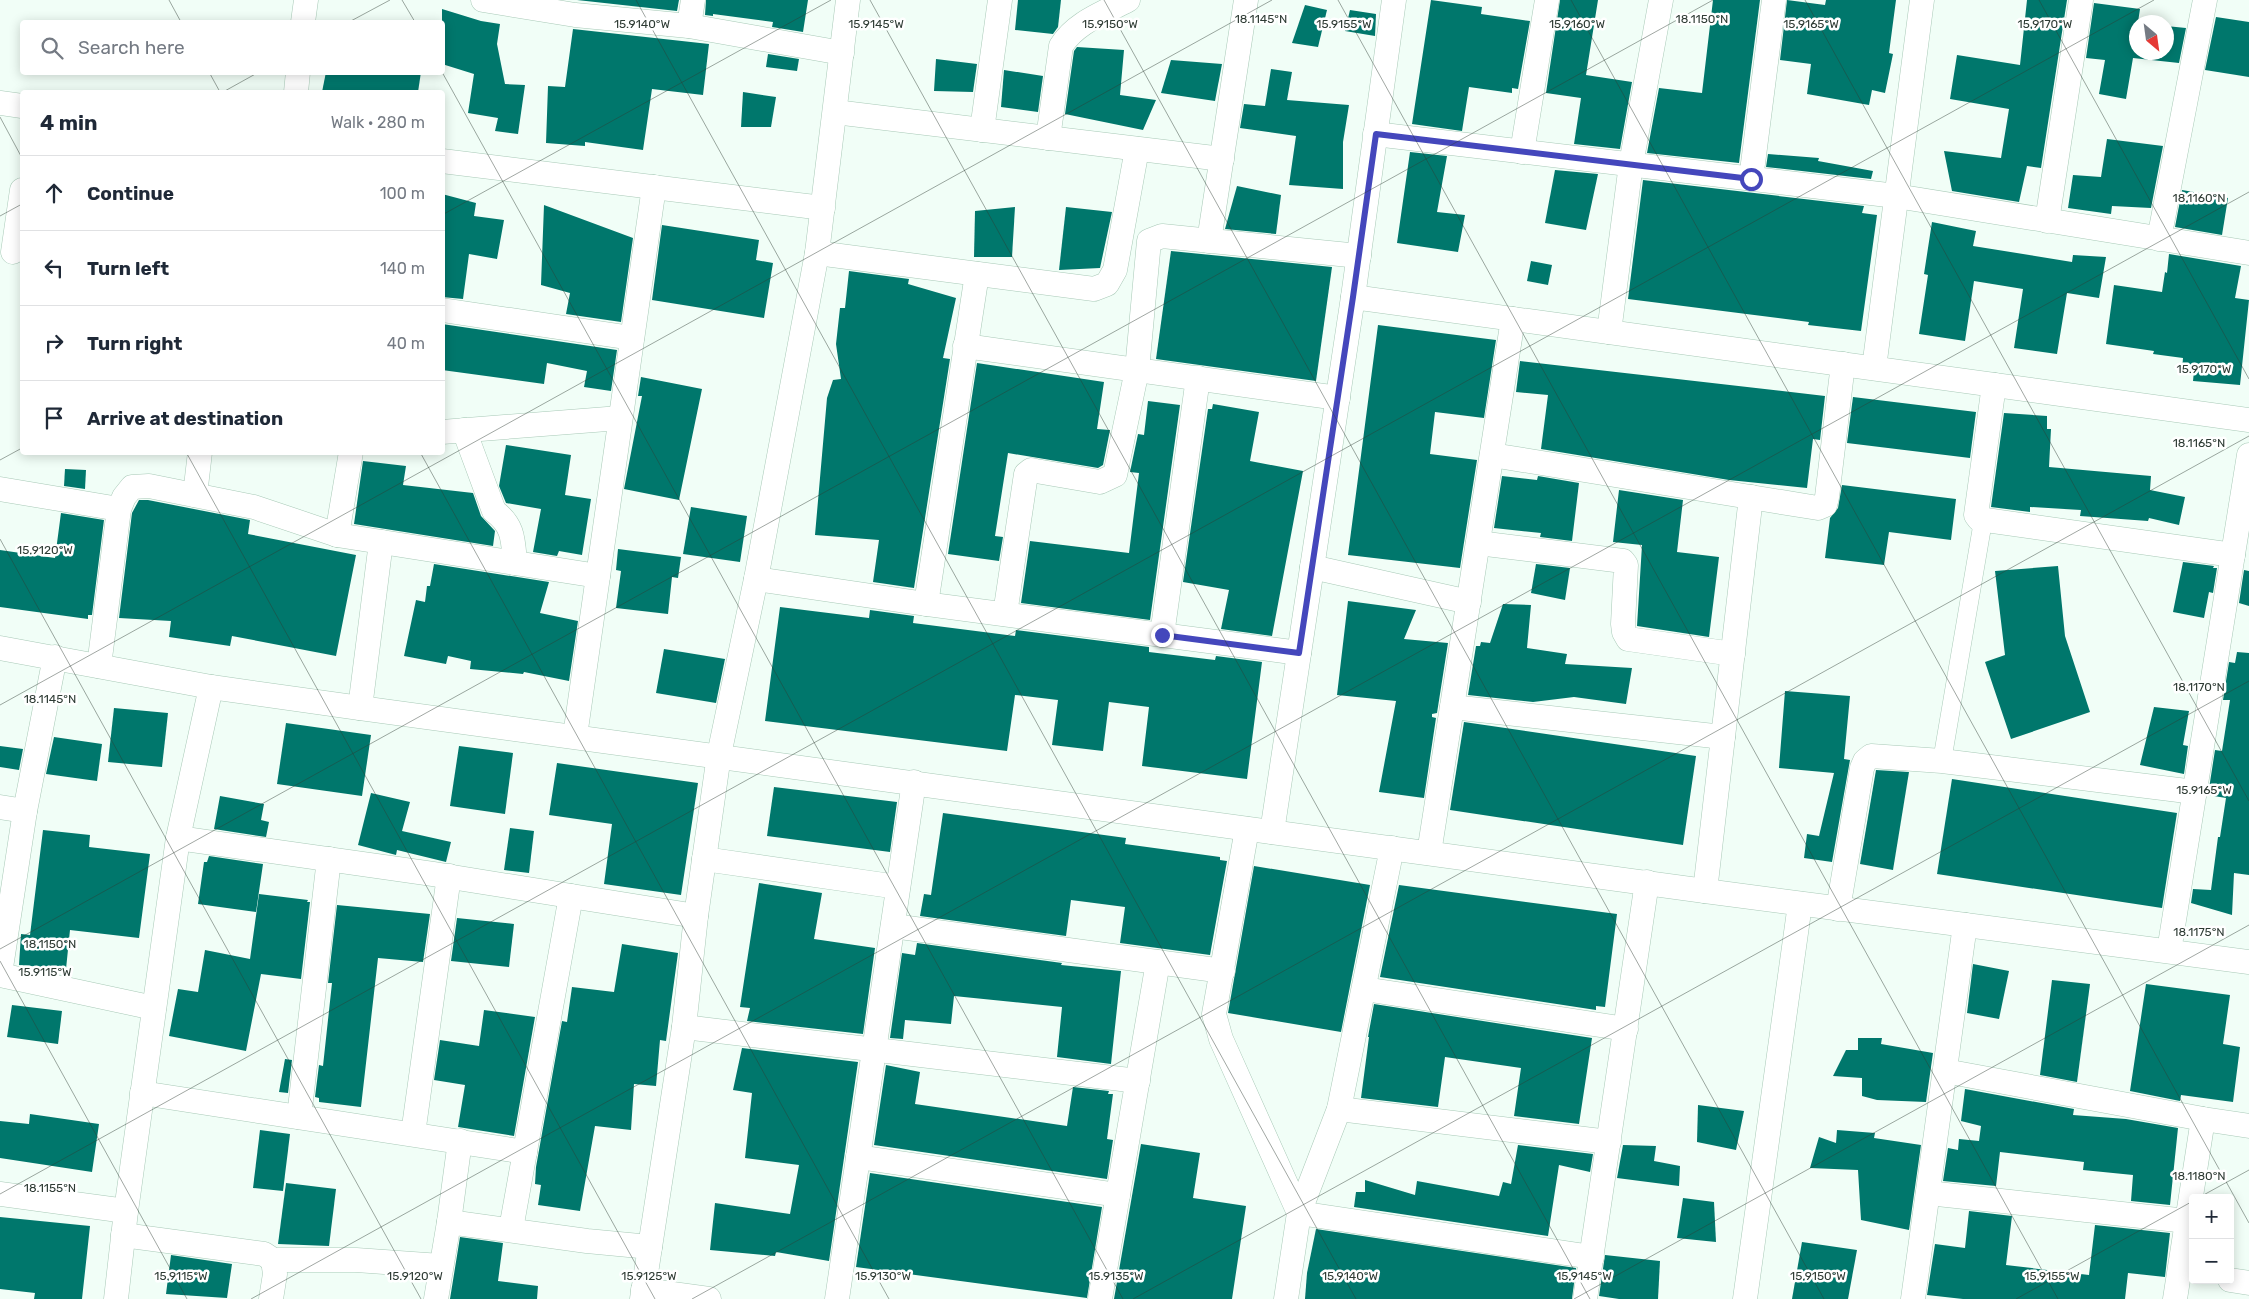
<!DOCTYPE html>
<meta charset="utf-8">
<style>
:root{--surface:#fff;--page:#f6f6f7;--text:#1f2937;--muted:#747a83;--line:#e0e1e3}
body{margin:0;font-family:Rubik,sans-serif;background:var(--page);color:var(--text)}
.controls{position:absolute;right:15px;bottom:15px;display:grid;overflow:hidden;border-radius:5px;box-shadow:0 2px 12px #0003}
.controls button{width:45px;height:45px;display:grid;place-items:center;padding:0;border:0;border-bottom:1px solid var(--line);background:var(--surface);color:var(--text);font:25px sans-serif}
.compass{position:absolute;left:2129px;top:15px;width:45px;height:45px;border-radius:50%;background:var(--surface);box-shadow:0 2px 12px #0003;rotate:151deg}
.stop{position:absolute;width:15px;height:15px;margin:-11px;border:4px solid #4447bc;border-radius:50%;background:#fff}
.stop.end{background:#4447bc;border-color:#fff;box-shadow:0 1px 5px #0008}
.list{margin:0;padding:0;list-style:none}
h2{display:flex;justify-content:space-between;align-items:center;height:65px;margin:0;padding:0 20px;font-size:21px}
h2 small{font-size:16px;font-weight:400;color:var(--muted)}
.list li{display:grid;grid-template-columns:32px 1fr auto;gap:15px;align-items:center;box-sizing:border-box;height:75px;padding:0 20px;border-top:1px solid var(--line)}
.list b{display:block;font-size:19px;white-space:nowrap}
.list em{font-size:16px;font-style:normal;color:var(--muted)}
.icon{flex:none;width:28px;height:28px;fill:none;stroke:currentColor;stroke-width:2;stroke-linecap:round;stroke-linejoin:round}
.map{position:relative;flex:none;width:2249px;height:1299px;overflow:hidden}
.search{position:absolute;background:var(--surface);box-shadow:0 2px 12px #0003;left:20px;top:20px;width:425px;height:55px;display:flex;align-items:center;gap:12px;box-sizing:border-box;padding:0 18px;border-radius:5px;color:var(--muted);font-size:19px}
.panel{position:absolute;background:var(--surface);box-shadow:0 2px 12px #0003;left:20px;top:90px;width:425px;height:365px;border-radius:5px}
.map>svg:first-child{display:block}
</style>
<div class="map">
<svg width="2249" height="1299" viewBox="0 0 2249 1299">
<rect width="100%" height="100%" fill="#f1fef7"/>
<g fill="#00776c">
<polygon points="577,0 679,0 677,11"/>
<polygon points="706,0 808,0 803,32 772,27 773,22 713,14 713,16 705,15"/>
<polygon points="1018,0 1061,0 1058,27 1053,34 1015,30"/>
<polygon points="1431,0 1482,7 1481,14 1530,21 1518,89 1512,88 1512,93 1469,87 1462,131 1412,124"/>
<polygon points="1560,0 1598,0 1586,75 1632,82 1620,149 1574,144 1581,98 1546,93"/>
<polygon points="1713,0 1760,0 1739,163 1647,153 1659,88 1702,93"/>
<polygon points="1787,0 1825,5 1826,0 1896,0 1889,53 1893,54 1885,93 1872,90 1869,105 1807,94 1811,64 1780,60"/>
<polygon points="2027,0 2067,0 2041,168 2027,166 2019,202 1952,191 1944,151 2001,158 2009,109 1950,99 1957,55 2020,65"/>
<polygon points="2094,3 2140,9 2138,22 2136,22 2136,52 2166,52 2166,26 2186,28 2179,63 2133,58 2126,99 2099,94 2105,60 2086,58"/>
<polygon points="1305,5 1327,10 1318,47 1292,43"/>
<polygon points="442,9 481,21 500,24 497,44 505,84 525,85 518,134 495,131 498,118 468,113 474,74 442,64"/>
<polygon points="1350,10 1376,14 1375,36 1345,31"/>
<polygon points="2216,17 2249,22 2249,77 2205,70"/>
<polygon points="573,29 709,44 703,95 652,89 643,150 585,142 585,146 546,143 548,86 565,87"/>
<polygon points="1077,47 1124,50 1120,95 1156,100 1143,130 1065,114 1074,51"/>
<polygon points="768,54 799,59 797,71 766,67"/>
<polygon points="936,59 977,64 973,92 934,91"/>
<polygon points="1171,60 1222,64 1215,101 1161,93"/>
<polygon points="1271,69 1292,72 1287,100 1349,105 1343,142 1343,189 1289,185 1296,136 1240,128 1244,104 1265,106"/>
<polygon points="1004,70 1043,76 1038,112 1001,107"/>
<polygon points="326,72 421,72 418,92 322,92"/>
<polygon points="743,92 776,97 771,127 741,127"/>
<polygon points="2107,139 2163,146 2151,208 2112,206 2111,214 2068,208 2073,175 2101,177"/>
<polygon points="1410,152 1447,156 1437,212 1465,215 1458,252 1397,243"/>
<polygon points="1768,154 1819,158 1818,161 1873,171 1871,179 1766,167"/>
<polygon points="1555,170 1598,174 1586,230 1545,223"/>
<polygon points="1643,180 1864,206 1862,213 1877,215 1861,331 1808,325 1809,322 1628,299"/>
<polygon points="1237,186 1281,195 1276,234 1225,229"/>
<polygon points="2182,190 2228,198 2222,235 2175,227"/>
<polygon points="442,194 476,203 474,216 504,220 497,259 469,254 463,299 442,297"/>
<polygon points="544,205 633,238 621,322 566,314 570,293 541,285"/>
<polygon points="1015,207 1012,257 974,257 975,211"/>
<polygon points="1066,207 1112,212 1100,268 1059,270"/>
<polygon points="1932,222 1976,231 1973,246 2072,262 2073,255 2106,257 2099,298 2067,293 2057,354 2014,348 2023,289 1974,281 1965,341 1919,334 1928,275 1924,274"/>
<polygon points="662,225 759,240 756,260 773,263 764,318 652,300"/>
<polygon points="1171,251 1332,267 1316,381 1156,359"/>
<polygon points="2169,254 2241,266 2235,298 2249,300 2240,385 2193,381 2194,371 2182,370 2183,358 2153,354 2154,351 2106,344 2114,285 2162,292 2165,272 2167,273"/>
<polygon points="1531,261 1552,265 1548,285 1527,281"/>
<polygon points="849,271 909,279 908,284 956,298 943,358 950,359 914,588 873,582 879,540 815,535 827,398 833,380 841,379 836,344 840,308 845,308"/>
<polygon points="442,324 617,350 611,391 584,387 587,371 547,363 544,384 442,370"/>
<polygon points="1378,325 1496,340 1484,418 1435,412 1430,454 1477,460 1460,568 1348,555"/>
<polygon points="1520,361 1825,396 1820,440 1813,439 1807,488 1729,480 1541,449 1548,395 1516,392"/>
<polygon points="977,363 1104,382 1097,429 1110,430 1103,465 1098,468 1008,453 995,536 1003,537 999,561 948,554"/>
<polygon points="641,377 702,389 679,500 624,489 642,396 638,396"/>
<polygon points="1853,397 1976,412 1970,458 1847,443"/>
<polygon points="1148,401 1180,405 1150,620 1021,603 1030,541 1129,553 1139,473 1130,472 1138,434 1144,435"/>
<polygon points="1213,404 1259,412 1250,461 1303,471 1272,636 1221,629 1229,590 1183,582 1208,409 1212,409"/>
<polygon points="2004,413 2047,416 2047,429 2051,429 2049,467 2151,476 2150,490 2185,497 2179,525 2149,518 2148,521 2080,516 2081,510 2030,507 2030,512 1991,507"/>
<polygon points="506,445 571,455 565,495 591,499 582,555 559,551 557,556 533,552 541,509 506,503 499,486"/>
<polygon points="363,461 406,466 403,485 473,493 481,516 495,531 493,546 354,524"/>
<polygon points="65,469 86,470 85,489 64,486"/>
<polygon points="1502,476 1537,480 1538,476 1579,483 1572,541 1540,537 1541,533 1494,528"/>
<polygon points="1842,485 1956,499 1951,540 1889,532 1884,565 1825,558 1830,518 1838,508"/>
<polygon points="1619,490 1683,500 1677,552 1719,557 1709,637 1637,626 1642,545 1613,542"/>
<polygon points="139,500 148,500 250,520 248,534 356,555 336,656 232,636 230,646 169,637 171,621 119,618 132,513"/>
<polygon points="691,507 747,516 740,562 683,554"/>
<polygon points="61,513 104,520 92,615 88,615 88,619 0,607 0,550 55,558"/>
<polygon points="618,549 681,557 678,578 672,577 668,614 616,608 621,571 616,570"/>
<polygon points="2183,562 2214,566 2213,568 2217,568 2213,593 2209,592 2204,618 2173,612"/>
<polygon points="434,564 549,582 540,613 578,621 569,681 524,672 523,674 470,669 471,661 448,656 446,664 404,656 416,600 425,602 427,586 430,586"/>
<polygon points="1536,564 1570,568 1565,600 1531,593"/>
<polygon points="2058,566 2065,636 2090,712 2011,739 1985,662 2005,655 1995,571"/>
<polygon points="2244,570 2249,571 2249,606 2239,603"/>
<polygon points="1348,601 1416,610 1404,639 1448,643 1437,713 1432,714 1432,717 1436,718 1424,798 1379,792 1396,701 1337,695"/>
<polygon points="1503,604 1531,605 1527,648 1567,654 1565,664 1632,668 1626,704 1574,697 1533,702 1468,695 1476,646 1480,646 1481,642 1490,643"/>
<polygon points="780,607 869,618 870,610 914,616 913,623 1015,636 1016,630 1149,647 1149,652 1215,660 1216,656 1262,662 1247,779 1142,766 1149,707 1109,702 1103,751 1052,745 1058,700 1015,695 1007,751 765,721"/>
<polygon points="664,649 725,659 716,703 656,693"/>
<polygon points="2237,652 2249,653 2249,875 2234,873 2232,915 2191,903 2193,889 2211,890 2218,837 2220,837 2226,798 2208,795 2215,750 2222,751 2230,700 2223,700 2229,662 2235,663"/>
<polygon points="1785,691 1850,696 1844,759 1850,760 1832,862 1804,858 1807,834 1819,836 1834,773 1779,768"/>
<polygon points="2154,707 2189,711 2183,745 2188,746 2184,774 2140,765"/>
<polygon points="114,708 168,713 162,767 108,762"/>
<polygon points="1464,722 1696,756 1683,845 1450,810"/>
<polygon points="286,723 371,735 362,796 277,784"/>
<polygon points="54,737 102,744 97,781 46,774"/>
<polygon points="0,746 23,749 19,770 0,767"/>
<polygon points="459,746 513,753 505,814 450,806"/>
<polygon points="557,763 698,783 681,895 604,884 612,824 549,815"/>
<polygon points="1876,770 1909,772 1893,870 1860,864"/>
<polygon points="1952,779 2177,813 2162,908 1937,874"/>
<polygon points="774,787 897,802 890,852 767,836"/>
<polygon points="371,793 410,802 402,831 451,842 446,862 397,850 396,855 358,845"/>
<polygon points="220,796 264,804 261,820 269,822 266,837 214,829"/>
<polygon points="943,813 1126,838 1125,844 1220,857 1220,860 1227,861 1210,955 1120,943 1125,907 1071,900 1066,936 920,916 924,894 931,895"/>
<polygon points="510,828 534,831 529,873 504,870"/>
<polygon points="43,830 90,835 89,847 150,854 139,938 70,930 66,969 19,965 21,934 30,935"/>
<polygon points="209,856 263,864 256,912 198,904 204,862 207,862"/>
<polygon points="1254,866 1370,885 1341,1032 1228,1013"/>
<polygon points="759,883 822,893 814,939 875,948 863,1034 747,1021 750,1008 740,1007"/>
<polygon points="1399,885 1617,914 1605,1007 1596,1006 1596,1010 1380,977"/>
<polygon points="259,894 308,900 307,902 310,902 301,979 261,974 246,1051 169,1036 178,989 198,992 205,950 250,959"/>
<polygon points="337,905 430,914 423,962 378,958 361,1107 319,1102 319,1098 315,1097 319,1065 323,1066 332,983 328,983"/>
<polygon points="457,918 514,924 509,967 451,961"/>
<polygon points="917,943 1062,963 1061,965 1121,971 1111,1064 1057,1057 1062,1007 954,996 951,1024 905,1020 903,1039 890,1038 902,953 915,955"/>
<polygon points="622,944 678,953 666,1041 660,1040 656,1086 634,1084 631,1130 595,1126 580,1211 538,1205 541,1185 535,1184 536,1167 562,1021 567,1022 572,987 614,992"/>
<polygon points="1973,964 2009,971 1999,1019 1967,1013"/>
<polygon points="2052,980 2090,984 2077,1082 2040,1075"/>
<polygon points="2146,984 2230,995 2223,1044 2240,1047 2233,1102 2181,1095 2180,1101 2130,1091"/>
<polygon points="1374,1004 1592,1038 1579,1124 1514,1116 1521,1068 1445,1057 1438,1107 1361,1098 1369,1037 1368,1037"/>
<polygon points="12,1005 62,1011 58,1044 7,1037"/>
<polygon points="484,1010 535,1017 514,1136 458,1127 465,1085 434,1080 440,1040 479,1046"/>
<polygon points="1858,1038 1882,1038 1881,1044 1933,1053 1926,1102 1877,1100 1862,1096 1862,1078 1833,1076 1846,1050 1858,1050"/>
<polygon points="742,1048 858,1062 829,1261 776,1252 775,1256 710,1250 715,1203 790,1214 799,1165 745,1158 752,1093 733,1090"/>
<polygon points="285,1059 292,1060 288,1093 279,1092"/>
<polygon points="886,1065 920,1072 915,1104 1067,1126 1073,1087 1109,1091 1108,1094 1113,1094 1107,1139 1113,1140 1107,1179 874,1145"/>
<polygon points="1965,1089 2074,1109 2073,1115 2126,1119 2178,1128 2170,1205 2131,1201 2133,1175 2083,1170 2084,1162 2000,1152 1996,1186 1943,1181 1948,1148 1958,1150 1959,1139 1979,1141 1981,1126 1961,1121"/>
<polygon points="1698,1105 1744,1111 1736,1150 1697,1142"/>
<polygon points="30,1114 99,1124 92,1172 0,1158 0,1121 29,1124"/>
<polygon points="260,1130 290,1134 283,1191 253,1188"/>
<polygon points="1837,1130 1875,1133 1874,1138 1921,1145 1909,1230 1861,1220 1858,1170 1810,1168 1819,1137 1836,1143"/>
<polygon points="1141,1144 1200,1153 1193,1198 1246,1206 1232,1299 1114,1299"/>
<polygon points="1518,1145 1593,1154 1590,1172 1559,1165 1548,1236 1354,1207 1356,1192 1365,1192 1365,1180 1415,1195 1417,1181 1499,1196 1503,1182 1511,1184"/>
<polygon points="1623,1145 1656,1146 1654,1161 1680,1166 1679,1186 1617,1178"/>
<polygon points="870,1173 1102,1207 1087,1298 856,1267"/>
<polygon points="286,1183 336,1189 329,1246 278,1244"/>
<polygon points="1683,1198 1714,1202 1716,1242 1677,1238"/>
<polygon points="1969,1211 2012,1216 2006,1265 2089,1275 2095,1225 2170,1233 2165,1277 2128,1273 2125,1299 1963,1299 1927,1295 1935,1244 1965,1248"/>
<polygon points="0,1217 90,1226 82,1299 34,1299 35,1293 0,1289"/>
<polygon points="1316,1229 1576,1268 1572,1299 1305,1299 1307,1273"/>
<polygon points="460,1237 503,1243 498,1281 538,1286 537,1299 450,1299"/>
<polygon points="1802,1242 1857,1250 1848,1299 1792,1299"/>
<polygon points="171,1255 232,1264 227,1298 166,1294"/>
<polygon points="1605,1255 1660,1261 1658,1299 1619,1299 1599,1296"/>
</g>
<g fill="none" stroke-linecap="round" stroke-linejoin="round">
<defs>
<polyline id="pedestrian" points="1942,761 1983,521"/>
<g id="minor">
<polyline points="483,0 575,15 689,26 842,53"/>
<polyline points="303,22 306,0"/>
<polyline points="689,26 693,0"/>
<polyline points="296,92 298,72"/>
<polyline points="0,103 22,106"/>
<polyline points="835,112 1222,159"/>
<polyline points="982,130 1000,0"/>
<polyline points="1375,134 1896,196 2249,253"/>
<path d="M1048,138l13,-92c15,-24 43,-33 67,-46"/>
<polyline points="1522,152 1547,0"/>
<polyline points="442,161 823,208"/>
<polyline points="1751,179 1774,0"/>
<polyline points="2047,221 2081,0"/>
<polyline points="2159,239 2205,0"/>
<polyline points="1209,241 1246,0"/>
<polyline points="13,252 22,190"/>
<polyline points="817,253 1094,289 1107,284 1115,270 1137,149"/>
<polyline points="1353,297 1394,0"/>
<polyline points="442,310 632,338"/>
<polyline points="1609,332 1631,164 1661,0"/>
<polyline points="965,346 1338,398"/>
<polyline points="1874,368 1922,0"/>
<polyline points="1994,385 1976,515 1979,519 2233,555"/>
<path d="M464,430l30,81c20,15 19,29 21,52"/>
<polyline points="442,432 620,418"/>
<polyline points="1492,455 1818,508 1825,505 1827,497 1843,364"/>
<polyline points="0,489 119,509"/>
<polyline points="195,495 200,452"/>
<polyline points="337,535 351,452"/>
<polyline points="1478,543 1623,561 1626,565 1623,624 1624,632 1628,639 1733,654"/>
<polyline points="1312,567 1469,602"/>
<polyline points="756,579 926,604 1299,653"/>
<polyline points="926,604 977,274"/>
<polyline points="1005,614 1026,474 1031,470 1036,471 1100,482 1115,475 1137,370 1149,241 1162,236 1359,256"/>
<polyline points="1162,635 1198,378"/>
<polyline points="0,648 211,687 360,708 1705,891 2249,962"/>
<polyline points="99,666 119,509 124,497 132,487 149,486 254,507 337,535 598,576"/>
<polyline points="1452,707 1723,737"/>
<polyline points="360,708 381,542"/>
<polyline points="575,736 654,187"/>
<polyline points="0,807 25,811"/>
<polyline points="1247,829 1214,1014 1221,1039 1299,1213 1592,1257"/>
<polyline points="1272,832 1353,297 2249,420"/>
<polyline points="178,838 433,874 696,916"/>
<polyline points="1429,853 1513,319"/>
<polyline points="704,859 898,887"/>
<polyline points="1705,891 1751,497"/>
<polyline points="1838,909 1862,768 1865,761 1871,756 1942,761 2195,792"/>
<polyline points="893,926 1223,971"/>
<polyline points="2169,951 2249,455"/>
<polyline points="0,974 25,811 55,657"/>
<polyline points="0,975 154,1008"/>
<polyline points="1364,989 1626,1029"/>
<polyline points="684,1027 1138,1081"/>
<polyline points="1945,1071 2203,1119 2249,1126"/>
<polyline points="142,1093 525,1152"/>
<polyline points="1339,1109 1609,1142"/>
<polyline points="299,1117 329,859"/>
<polyline points="413,1134 449,876"/>
<polyline points="858,1157 1118,1195"/>
<polyline points="1928,1193 2187,1221"/>
<polyline points="0,1194 126,1211"/>
<polyline points="449,1222 460,1141"/>
<polyline points="511,1229 571,896"/>
<polyline points="123,1235 264,1254 273,1260 356,1260 441,1266"/>
<polyline points="2230,1280 2249,1283"/>
<polyline points="643,1290 709,1299"/>
<polyline points="116,1299 126,1211 178,838 211,687"/>
<polyline points="271,1299 275,1274 273,1260"/>
<polyline points="436,1299 449,1222 587,1241 650,1247"/>
<polyline points="642,1299 684,1027 696,916 719,755 756,579 817,253 848,0"/>
<polyline points="837,1299 914,782"/>
<polyline points="1100,1299 1158,962"/>
<polyline points="1286,1299 1299,1213 1339,1109 1392,848"/>
<polyline points="1585,1299 1647,882"/>
<polyline points="1745,1299 1800,904"/>
<polyline points="1913,1299 1965,925"/>
<polyline points="2175,1299 2203,1119"/>
</g>
</defs>
<use href="#pedestrian" stroke="#a8c9b7" stroke-width="19"/>
<use href="#minor" stroke="#a8c9b7" stroke-width="25"/>
<use href="#pedestrian" stroke="#fff" stroke-width="18"/>
<use href="#minor" stroke="#fff" stroke-width="24"/>
</g>
<g fill="none" stroke-linecap="round" stroke-linejoin="round">
<polyline stroke="#4447bc" stroke-width="6" points="1162,635 1299,653 1353,297 1376,134 1751,179"/>
</g>
<path fill="none" stroke="#2e3b34" stroke-width="1" stroke-opacity="0.45" d="M169,0l12,22M402,0l13,22M636,0l720,1299M870,0l720,1299M1104,0l720,1299M1338,0l720,1299M1571,0l678,1223M1805,0l444,801M2039,0l210,379M349,22l41,-22M209,72l11,20M442,72l681,1227M223,92l36,-20M0,117l22,41M442,215l389,-215M0,216l22,-12M186,452l469,847M420,452l469,847M0,460l22,-12M0,539l421,760M0,705l1272,-705M0,949l1713,-949M0,961l187,338M0,1194l2154,-1194M2198,1198l51,-28M251,1299l1998,-1107M692,1299l1557,-863M1133,1299l1116,-618M1574,1299l675,-374M2016,1299l177,-98"/>
<g font-size="12" text-anchor="middle" fill="#2e3b34" stroke="#fff" stroke-width="5" stroke-linejoin="round" paint-order="stroke">
<text x="1261" y="23">18.1145°N</text>
<text x="1702" y="23">18.1150°N</text>
<text x="642" y="28">15.9140°W</text>
<text x="876" y="28">15.9145°W</text>
<text x="1110" y="28">15.9150°W</text>
<text x="1344" y="28">15.9155°W</text>
<text x="1577" y="28">15.9160°W</text>
<text x="1811" y="28">15.9165°W</text>
<text x="2045" y="28">15.9170°W</text>
<text x="2199" y="202">18.1160°N</text>
<text x="2204" y="373">15.9170°W</text>
<text x="2199" y="447">18.1165°N</text>
<text x="45" y="554">15.9120°W</text>
<text x="2199" y="691">18.1170°N</text>
<text x="50" y="703">18.1145°N</text>
<text x="2204" y="794">15.9165°W</text>
<text x="2199" y="936">18.1175°N</text>
<text x="50" y="948">18.1150°N</text>
<text x="45" y="976">15.9115°W</text>
<text x="2199" y="1180">18.1180°N</text>
<text x="50" y="1192">18.1155°N</text>
<text x="181" y="1280">15.9115°W</text>
<text x="415" y="1280">15.9120°W</text>
<text x="649" y="1280">15.9125°W</text>
<text x="883" y="1280">15.9130°W</text>
<text x="1116" y="1280">15.9135°W</text>
<text x="1350" y="1280">15.9140°W</text>
<text x="1584" y="1280">15.9145°W</text>
<text x="1818" y="1280">15.9150°W</text>
<text x="2052" y="1280">15.9155°W</text>
</g>
</svg>
<div class="controls">
<button>+</button>
<button>−</button>
</div>
<svg class="compass" viewBox="-18 -18 36 36"><path d="M0-13l5 13h-10z" fill="#e53935"/><path d="M0 13l5-13h-10z" fill="#747a83"/></svg>
<div class="stop" style="left:1751px;top:179px"></div>
<div class="stop end" style="left:1162px;top:635px"></div>
<div class="search"><svg class="icon" aria-label="search" viewBox="0 0 24 24"><circle cx="10" cy="10" r="6"/><path d="M15 15l6 6"/></svg>Search here</div>
<section class="panel">
<h2>4 min<small>Walk · 280 m</small></h2>
<ul class="list">
<li><svg class="icon" aria-label="ahead" viewBox="0 0 24 24"><path d="M12 20V5M6 11l6-6 6 6"/></svg><div><b>Continue</b></div><em>100 m</em></li>
<li><svg class="icon" aria-label="left" viewBox="0 0 24 24"><path d="M17 20v-9H6M10 6l-5 5 5 5"/></svg><div><b>Turn left</b></div><em>140 m</em></li>
<li><svg class="icon" aria-label="right" viewBox="0 0 24 24"><path d="M7 20v-9h11M14 6l5 5-5 5"/></svg><div><b>Turn right</b></div><em>40 m</em></li>
<li><svg class="icon" aria-label="arrive" viewBox="0 0 24 24"><path d="M6 21V4h12l-3 4 3 4H6"/></svg><div><b>Arrive at destination</b></div></li>
</ul>
</section>
</div>
